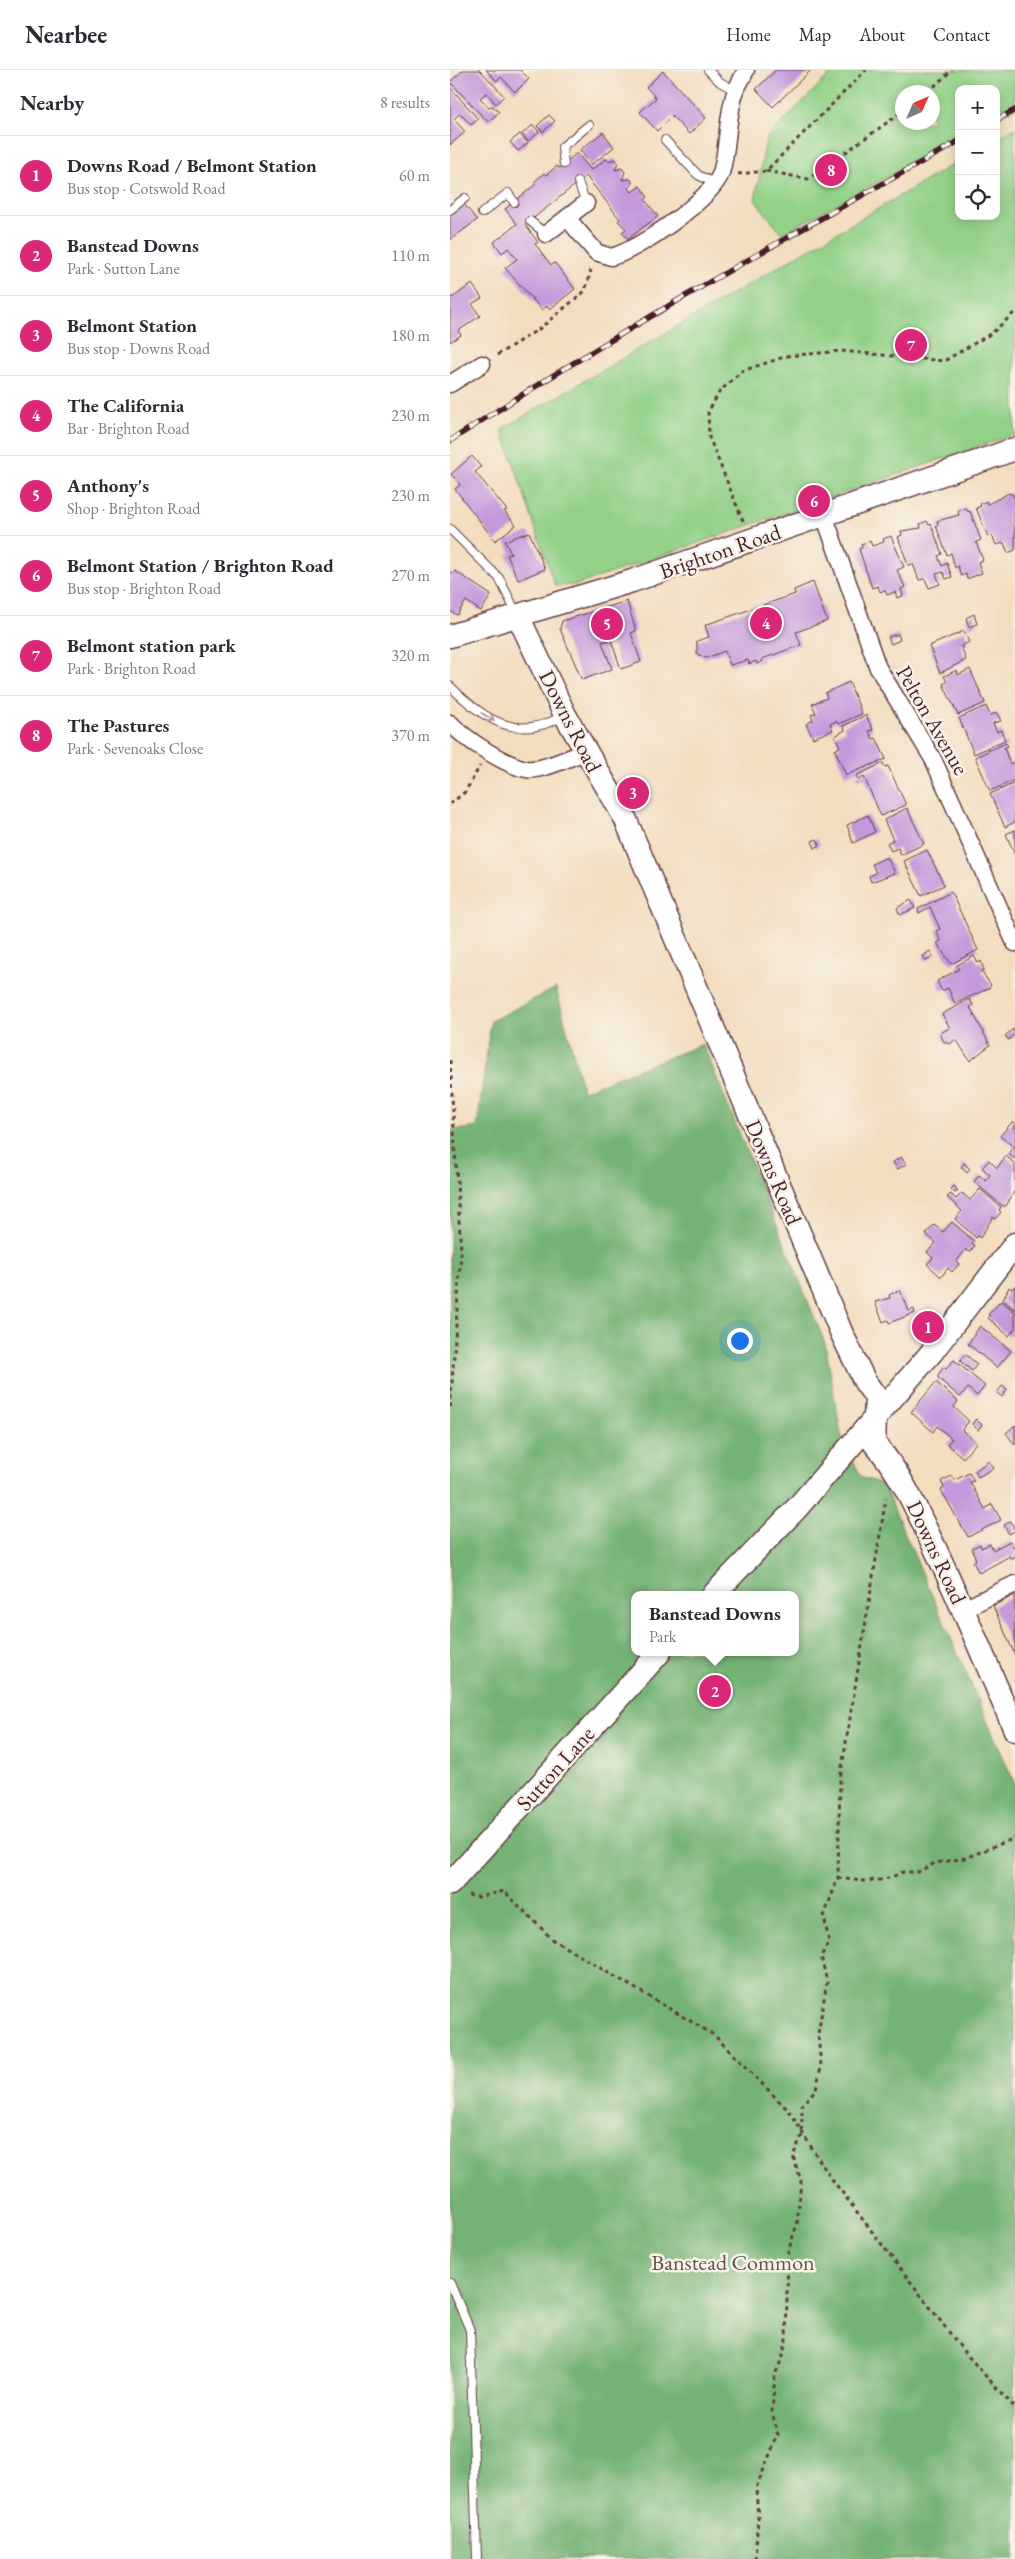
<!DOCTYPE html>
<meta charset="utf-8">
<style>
:root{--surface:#fff;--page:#f7f7f7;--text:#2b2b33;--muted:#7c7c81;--line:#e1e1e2;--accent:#db2777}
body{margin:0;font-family:"EB Garamond",serif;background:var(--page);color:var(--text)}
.controls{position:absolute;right:15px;top:15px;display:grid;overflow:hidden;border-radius:10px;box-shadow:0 2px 12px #0003}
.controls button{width:45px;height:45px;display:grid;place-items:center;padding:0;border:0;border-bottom:1px solid var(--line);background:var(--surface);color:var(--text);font:25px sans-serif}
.compass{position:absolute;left:445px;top:15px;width:45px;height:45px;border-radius:50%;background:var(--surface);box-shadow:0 2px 12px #0003;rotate:45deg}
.you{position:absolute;left:289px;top:1270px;width:18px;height:18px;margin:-12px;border:4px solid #fff;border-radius:50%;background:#1a73e8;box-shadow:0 0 0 8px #1a73e833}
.badge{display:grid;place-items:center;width:32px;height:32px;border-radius:50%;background:var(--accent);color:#fff;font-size:16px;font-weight:700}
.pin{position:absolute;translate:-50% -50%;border:2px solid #fff;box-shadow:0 1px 5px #0006}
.popup{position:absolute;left:181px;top:1521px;width:168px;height:65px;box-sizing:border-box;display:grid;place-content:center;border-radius:10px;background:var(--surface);filter:drop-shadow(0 1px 4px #0005);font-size:16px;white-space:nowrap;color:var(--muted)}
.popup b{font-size:19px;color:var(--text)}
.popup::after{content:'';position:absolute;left:50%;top:100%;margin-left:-10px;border:10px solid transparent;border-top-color:var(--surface)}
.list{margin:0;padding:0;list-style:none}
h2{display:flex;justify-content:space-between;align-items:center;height:65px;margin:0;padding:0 20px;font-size:21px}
h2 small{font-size:16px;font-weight:400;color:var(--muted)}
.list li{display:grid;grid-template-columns:32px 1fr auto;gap:15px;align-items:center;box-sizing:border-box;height:80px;padding:0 20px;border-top:1px solid var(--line)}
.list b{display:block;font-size:19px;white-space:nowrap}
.list p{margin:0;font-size:16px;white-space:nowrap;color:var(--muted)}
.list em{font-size:16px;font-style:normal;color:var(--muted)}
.icon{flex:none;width:28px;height:28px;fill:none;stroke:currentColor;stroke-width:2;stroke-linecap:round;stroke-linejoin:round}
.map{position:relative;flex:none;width:565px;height:2489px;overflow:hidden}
header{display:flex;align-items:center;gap:30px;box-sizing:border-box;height:70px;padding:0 25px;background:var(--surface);border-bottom:1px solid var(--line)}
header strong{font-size:24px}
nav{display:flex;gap:28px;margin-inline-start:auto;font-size:18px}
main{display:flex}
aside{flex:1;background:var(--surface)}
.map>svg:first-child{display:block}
</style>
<header>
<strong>Nearbee</strong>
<nav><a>Home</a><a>Map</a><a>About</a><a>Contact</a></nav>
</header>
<main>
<aside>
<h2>Nearby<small>8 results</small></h2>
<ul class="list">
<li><span class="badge">1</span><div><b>Downs Road / Belmont Station</b><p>Bus stop · Cotswold Road</p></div><em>60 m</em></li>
<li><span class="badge">2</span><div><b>Banstead Downs</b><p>Park · Sutton Lane</p></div><em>110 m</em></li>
<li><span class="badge">3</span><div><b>Belmont Station</b><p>Bus stop · Downs Road</p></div><em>180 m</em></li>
<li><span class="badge">4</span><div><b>The California</b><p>Bar · Brighton Road</p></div><em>230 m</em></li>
<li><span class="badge">5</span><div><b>Anthony's</b><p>Shop · Brighton Road</p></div><em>230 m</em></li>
<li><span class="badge">6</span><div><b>Belmont Station / Brighton Road</b><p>Bus stop · Brighton Road</p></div><em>270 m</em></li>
<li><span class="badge">7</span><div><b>Belmont station park</b><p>Park · Brighton Road</p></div><em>320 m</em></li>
<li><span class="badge">8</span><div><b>The Pastures</b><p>Park · Sevenoaks Close</p></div><em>370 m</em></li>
</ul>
</aside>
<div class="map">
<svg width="565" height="2489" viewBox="0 0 565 2489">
<rect width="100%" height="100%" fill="#f7f3e8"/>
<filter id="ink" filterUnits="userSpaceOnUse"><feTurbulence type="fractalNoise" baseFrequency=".02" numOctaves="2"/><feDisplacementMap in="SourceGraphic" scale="10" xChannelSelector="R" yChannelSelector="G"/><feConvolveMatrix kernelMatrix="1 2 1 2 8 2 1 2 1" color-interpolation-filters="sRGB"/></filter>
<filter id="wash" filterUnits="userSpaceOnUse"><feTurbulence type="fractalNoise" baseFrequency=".0096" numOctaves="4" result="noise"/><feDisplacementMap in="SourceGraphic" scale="20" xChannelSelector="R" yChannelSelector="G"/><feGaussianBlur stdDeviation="1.12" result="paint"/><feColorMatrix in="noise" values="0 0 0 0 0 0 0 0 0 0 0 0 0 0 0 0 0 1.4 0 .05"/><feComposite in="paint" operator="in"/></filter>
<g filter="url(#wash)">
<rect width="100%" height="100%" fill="#f3ddbf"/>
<g fill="#92d187" stroke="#6e7859" fill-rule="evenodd">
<path d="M384,0h181v38l-19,10v-29h-37v49l-177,96 -27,-34 11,-61zM482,22v30h-30v-30z"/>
<polygon points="565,58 565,364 126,515 105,516 52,359 509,91 509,146 546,146 546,69"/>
</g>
<path fill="#75b374" stroke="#606950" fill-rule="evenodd" d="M106,918l27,103 120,-47 122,299 16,91 20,43 22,7 132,300v775h-565v-1428l27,-4 14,-106zM185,1525h160v57h-160z"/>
<g id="blocks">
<g fill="#c498db">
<polygon points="13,0 30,0 54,26 46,34 37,23 30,28 39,38 42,36 49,42 38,52 0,12"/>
<polygon points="36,0 70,0 79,9 65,22 51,7 47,11"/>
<polygon points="326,0 361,0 323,37 306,19"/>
<polygon points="213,1 256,48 239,64 222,46 207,61 190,42 206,28 196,17"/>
<polygon points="0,17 28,49 21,55 10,43 4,49 15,62 0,75"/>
<polygon points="99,45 105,51 93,62 87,56"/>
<polygon points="83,55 89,62 78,71 72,64"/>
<polygon points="153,62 164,77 141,95 130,80"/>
<polygon points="70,64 78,73 68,81 60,72"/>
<polygon points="127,83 141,100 156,89 158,91 165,89 168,92 165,100 172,98 175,102 172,110 180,109 182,111 182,115 178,118 182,122 190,116 198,127 195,130 208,146 178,169 172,162 176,159 168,151 170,149 136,106 75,155 88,172 85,174 101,195 105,193 125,219 100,239 97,236 92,240 55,198 67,189 58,178 52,183 44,172 67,154 55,139 86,114 84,112 94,103 96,105 107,96 109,98"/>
<polygon points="14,134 27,150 0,170 0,145"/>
<polygon points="22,214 32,228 22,234 30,246 8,261 11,265 0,272 0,225 2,228"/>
<polygon points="22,386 31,397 25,402 57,440 54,441 66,455 45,471 5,419 10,415 1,404"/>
<polygon points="559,423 563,425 565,429 565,480 558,483 554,473 546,475 542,465 538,467 526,438 531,436 530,434 536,431 538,434"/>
<polygon points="516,438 518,442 520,441 531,470 526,472 533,490 528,492 532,503 517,509 516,504 511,506 508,496 505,498 501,483 497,485 486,456 488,455 487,451 509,445 508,441"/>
<polygon points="477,451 479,455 481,454 492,484 488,486 492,496 497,493 502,507 496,509 493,502 486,504 490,514 479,518 475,509 469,510 463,494 458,495 448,467 452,465 451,461 471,458 470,454"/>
<polygon points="79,462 95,499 68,510 57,485 61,484 55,471"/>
<polygon points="441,466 454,497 447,500 455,517 451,519 453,526 447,528 445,522 437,525 435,520 430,522 428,516 422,518 409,479 412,478 411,474 420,471 422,476 434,472 433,469"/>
<polygon points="5,501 41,525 31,541 16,531 7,545 0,541 0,502 3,504"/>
<polygon points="363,512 377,551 346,562 351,575 312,589 313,591 307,594 306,591 299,594 298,590 280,595 275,581 256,588 247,584 247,571 259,567 255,555 345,524 344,520"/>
<polygon points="177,531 186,561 181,563 191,592 171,599 161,570 152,572 162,599 132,610 110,559 112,551"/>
<polygon points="524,544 527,554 519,557 516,548"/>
<polygon points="514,561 519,572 511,576 516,590 490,603 479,576"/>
<polygon points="448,564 450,570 441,574 438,567"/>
<polygon points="520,599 535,633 508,645 493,614 497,612 494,606 507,600 508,605"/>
<polygon points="399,612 412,644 388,654 386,651 380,654 383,660 363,668 356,654 363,650 361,645 366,643 362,634 377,628 375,623"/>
<polygon points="536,636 540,645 547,643 551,651 543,653 547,662 551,660 555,670 524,684 509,648"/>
<polygon points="416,645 423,660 419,661 423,669 426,668 436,689 396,705 385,680 390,677 385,666 395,660 393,656"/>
<polygon points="556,673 558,676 554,678 560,694 564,692 565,695 565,710 540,721 525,687"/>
<polygon points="433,693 435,697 438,696 456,735 431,746 414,707 408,710 406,706"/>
<polygon points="565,713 565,752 555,757 540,724"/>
<polygon points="457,738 474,774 451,785 448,778 441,781 437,773 443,770 434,750"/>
<polygon points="418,745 425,762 403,773 397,755"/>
<polygon points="565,760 565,785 556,764"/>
<polygon points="367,769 370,775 365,778 362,771"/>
<polygon points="477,780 494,815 471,826 454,791"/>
<polygon points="437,787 445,803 421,812 419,806 426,803 422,794"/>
<polygon points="501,822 528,880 501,894 487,873 491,871 486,861 490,859 480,837 469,843 468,839"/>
<polygon points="461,830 465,838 450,845 447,838"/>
<polygon points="480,881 483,887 476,891 473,886"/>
<polygon points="524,886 528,893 531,891 534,900 531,901 541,915 539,918 505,934 498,918 492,921 487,911 509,899 506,896"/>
<polygon points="520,929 523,935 520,937 540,975 520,991 506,969 500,974 494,972 491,966 492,962 500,958 492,944"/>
<polygon points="563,959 565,964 559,970 555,966"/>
<polygon points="563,1051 565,1053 565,1089 559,1084 564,1077 550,1066"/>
<polygon points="556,1086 565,1094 565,1120 556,1136 553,1136 524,1112 529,1105 536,1111 540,1105 532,1098 539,1090 547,1098"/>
<polygon points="451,1087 456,1094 448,1099 443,1092"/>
<polygon points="514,1093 520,1099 517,1103 511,1097"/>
<polygon points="504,1116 508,1121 505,1123 501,1119"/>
<polygon points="530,1119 551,1137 549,1140 551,1142 545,1149 543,1147 530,1168 528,1166 526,1168 505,1149 512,1141 497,1127 501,1124 506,1129 512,1123 520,1130"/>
<polygon points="502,1152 524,1171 522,1173 525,1176 519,1182 516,1179 506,1192 509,1194 502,1202 498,1198 491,1207 477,1194 483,1188 477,1182 486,1173 476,1164 484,1155 493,1162"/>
<polygon points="565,1216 565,1240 553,1230 559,1217 562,1219"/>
<polygon points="450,1220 459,1241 464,1239 465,1243 439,1253 438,1250 433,1252 425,1232 440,1228 439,1225"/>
<polygon points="551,1231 565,1242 565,1258 559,1266 538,1248 540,1246 538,1245"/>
<polygon points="530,1256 561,1281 547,1298 518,1274"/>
<polygon points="515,1284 527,1294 522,1301 510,1291"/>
<polygon points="504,1290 535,1316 527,1326 518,1318 510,1327 488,1308 488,1305 494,1297 496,1299"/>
<polygon points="486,1312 508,1331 504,1337 519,1351 512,1360 526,1373 513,1388 497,1374 502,1369 487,1356 483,1362 461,1342"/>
<polygon points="552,1316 557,1320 552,1327 547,1323"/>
<polygon points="526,1349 532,1355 528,1360 522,1354"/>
<polygon points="565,1355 565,1375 556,1363"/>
<polygon points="539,1391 544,1398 528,1407 525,1401"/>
<polygon points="519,1403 524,1411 520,1412 535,1439 542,1434 551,1450 518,1467 491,1420 494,1418 491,1411 502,1406 505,1410"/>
<polygon points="561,1451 565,1461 559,1464 554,1455"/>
<polygon points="560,1471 565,1479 565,1487 561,1489 560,1486 529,1503 523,1492 526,1490 522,1478 530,1474 531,1478 540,1474 543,1480"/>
<polygon points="565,1525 565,1585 543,1536"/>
</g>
</g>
</g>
<g filter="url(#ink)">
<use href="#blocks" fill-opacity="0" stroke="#633c41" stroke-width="1"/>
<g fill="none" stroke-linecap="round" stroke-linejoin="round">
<defs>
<g id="lane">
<polyline points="258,0 270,12 286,21"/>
<polyline points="215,70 248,105 264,113"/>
<polyline points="114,94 112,77 139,55"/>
<polyline points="128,112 136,133"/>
<polyline points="0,140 15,128"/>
<polyline points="32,143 58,123 64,132"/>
<polyline points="80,151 96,164"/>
<polyline points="0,459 49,508 67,544"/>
<path d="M0,616c34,34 68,57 114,29"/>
<polyline points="0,2213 20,2260 27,2489"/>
</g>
<g id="street">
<path d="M117,148l29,34 15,5c26,-6 101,-58 110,-84 8,-27 5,-56 15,-83 3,-7 7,-13 10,-20"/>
<polyline points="96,164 136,133"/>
<polyline points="0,314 32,294"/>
<polyline points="374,445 428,598 483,689 565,873"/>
<path d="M0,653c15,16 55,42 76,46 15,3 44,-12 59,-17"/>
<polyline points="514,1539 565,1514"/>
</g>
<g id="secondary">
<path d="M68,546l47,99 60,103 217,516 23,48 11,15 -2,46c28,31 43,68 61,105 28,60 54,121 80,182"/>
<polyline points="0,566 182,511 565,379"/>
<polyline points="263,1525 346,1439 482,1282 565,1174"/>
<polyline points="0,1814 210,1582"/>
</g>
</defs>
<use href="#lane" stroke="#633c41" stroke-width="10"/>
<use href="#street" stroke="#633c41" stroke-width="19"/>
<use href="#secondary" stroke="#633c41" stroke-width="25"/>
<g stroke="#633c41" stroke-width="3" stroke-dasharray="4 4" stroke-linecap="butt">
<polyline points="478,22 502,0"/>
<polyline points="316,101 358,109 452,42"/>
<polyline points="288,104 316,101 416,0"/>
<polyline points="47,285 89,259 135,221 141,200"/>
<polyline points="293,451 259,367 258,342 270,321 292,301 337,286 391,281 494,291 542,263 565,242"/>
<polyline points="0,734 15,722 30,696"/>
<polyline points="0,990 11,1183 0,1341"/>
<polyline points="388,1808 412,1811 430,1810 442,1807 453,1802 468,1802 485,1793 515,1788 565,1768"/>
<polyline points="18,1825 28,1827 54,1821 103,1870 264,1965 339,2041 378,2104 515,2283 565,2338"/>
<polyline points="305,2489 308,2448 306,2418 328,2365 322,2342 325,2305 333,2286 336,2270 338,2182 347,2154 351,2111 343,2086 352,2065 352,2035 366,2019 371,1997 368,1964 377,1912 371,1886 379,1872 374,1846 388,1808 390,1709 436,1428"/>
</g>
<use href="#lane" stroke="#fff" stroke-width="8"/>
<use href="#street" stroke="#fff" stroke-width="16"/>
<use href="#secondary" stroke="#fff" stroke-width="22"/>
<defs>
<g id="rail">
<polyline points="546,50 565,40"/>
<path d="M0,371c165,-108 337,-204 509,-300"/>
</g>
</defs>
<use href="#rail" stroke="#4a1f2b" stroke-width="5.5"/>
<use href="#rail" stroke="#f7f3e8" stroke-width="4" stroke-dasharray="11" stroke-linecap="butt"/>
</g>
<defs><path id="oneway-shaft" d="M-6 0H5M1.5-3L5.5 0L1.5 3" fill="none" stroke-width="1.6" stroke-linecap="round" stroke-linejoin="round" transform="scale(1.25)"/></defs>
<use stroke="#ae9aa0" href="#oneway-shaft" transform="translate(38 647) rotate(31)"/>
</g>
<g text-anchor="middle" stroke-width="5" stroke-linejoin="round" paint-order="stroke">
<g font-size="22" fill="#4a1f2b" stroke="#f7f3e8">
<text transform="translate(270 481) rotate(-19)" y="8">Brighton Road</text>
<text transform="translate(483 650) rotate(60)" y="8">Pelton Avenue</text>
<text transform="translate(121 651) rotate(63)" y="8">Downs Road</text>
<text transform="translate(324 1102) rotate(67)" y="8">Downs Road</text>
<text transform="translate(487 1482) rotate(65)" y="8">Downs Road</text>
<text transform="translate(105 1698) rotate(-48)" y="8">Sutton Lane</text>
</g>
<g font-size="22" fill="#605447" stroke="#f7f3e8">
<text x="283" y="2200">Banstead Common</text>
</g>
</g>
</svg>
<div class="controls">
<button>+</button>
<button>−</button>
<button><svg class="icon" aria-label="locate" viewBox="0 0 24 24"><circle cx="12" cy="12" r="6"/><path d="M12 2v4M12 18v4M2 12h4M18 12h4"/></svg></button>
</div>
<svg class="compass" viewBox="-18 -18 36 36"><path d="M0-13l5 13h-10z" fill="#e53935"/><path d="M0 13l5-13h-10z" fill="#7c7c81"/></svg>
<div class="you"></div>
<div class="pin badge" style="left:478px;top:1257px">1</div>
<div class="pin badge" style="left:265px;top:1621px">2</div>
<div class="popup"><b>Banstead Downs</b>Park</div>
<div class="pin badge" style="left:183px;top:723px">3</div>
<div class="pin badge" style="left:316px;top:553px">4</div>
<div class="pin badge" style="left:157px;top:554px">5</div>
<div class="pin badge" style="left:364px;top:431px">6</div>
<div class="pin badge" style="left:461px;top:275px">7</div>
<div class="pin badge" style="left:381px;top:100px">8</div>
</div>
</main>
